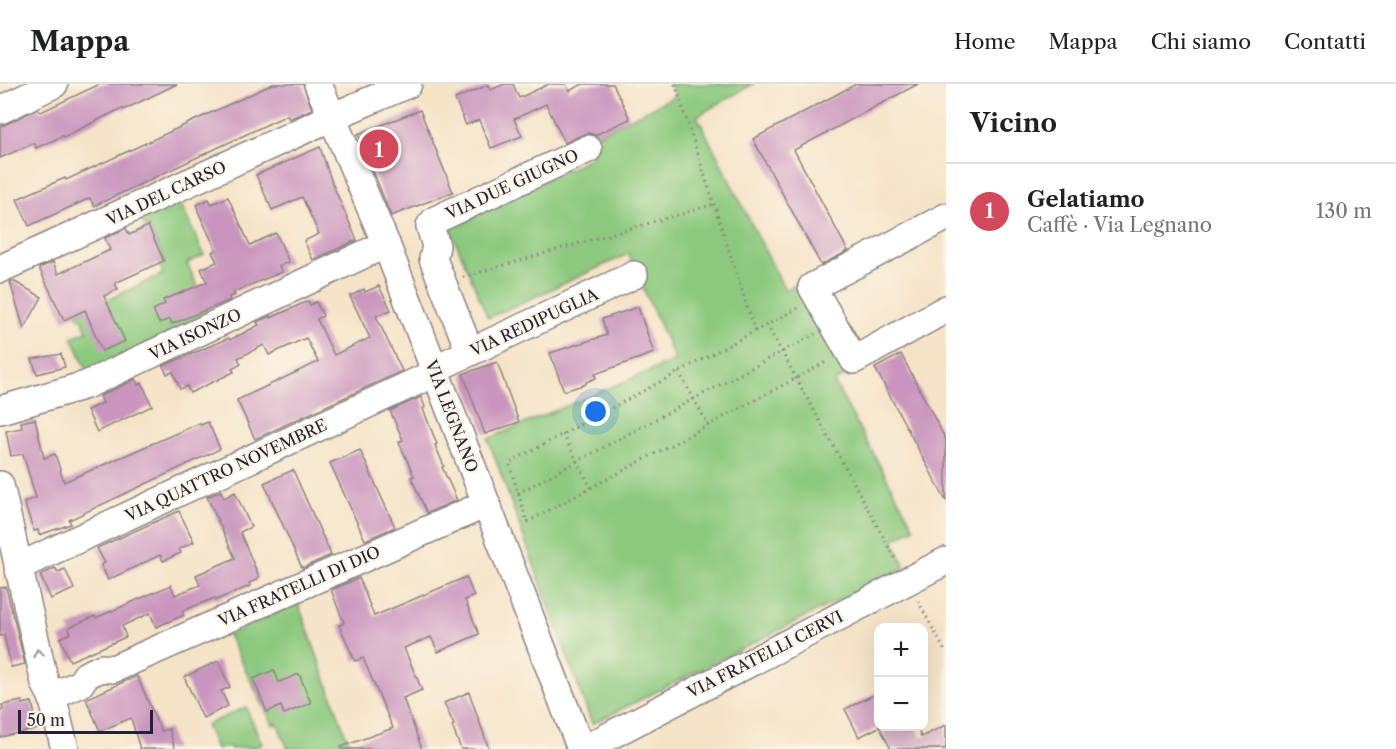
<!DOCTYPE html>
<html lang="it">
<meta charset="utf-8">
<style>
:root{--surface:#fff;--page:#f2f2f2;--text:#202124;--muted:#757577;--line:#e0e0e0;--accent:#d1495b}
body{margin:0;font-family:"Libre Caslon Text",serif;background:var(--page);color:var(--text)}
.controls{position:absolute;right:18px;bottom:18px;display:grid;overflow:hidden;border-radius:12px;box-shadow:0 6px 24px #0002}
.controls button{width:54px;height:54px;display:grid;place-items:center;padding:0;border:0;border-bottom:2px solid var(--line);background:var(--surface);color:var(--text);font:30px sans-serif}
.scale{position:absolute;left:18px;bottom:15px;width:135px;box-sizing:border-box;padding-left:6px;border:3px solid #22223b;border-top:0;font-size:16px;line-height:21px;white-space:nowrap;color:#22223b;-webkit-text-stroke:4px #fcf5e5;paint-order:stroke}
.you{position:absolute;left:596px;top:328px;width:21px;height:21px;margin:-15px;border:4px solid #fff;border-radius:50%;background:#1a73e8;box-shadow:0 0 0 9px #1a73e833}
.badge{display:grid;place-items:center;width:39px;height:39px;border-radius:50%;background:var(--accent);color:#fff;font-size:20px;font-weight:700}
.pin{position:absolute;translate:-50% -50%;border:3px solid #fff;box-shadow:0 2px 6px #0006}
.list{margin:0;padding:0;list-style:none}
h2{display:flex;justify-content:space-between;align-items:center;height:78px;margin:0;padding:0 24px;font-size:26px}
h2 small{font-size:20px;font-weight:400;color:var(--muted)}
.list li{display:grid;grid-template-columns:39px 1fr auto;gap:18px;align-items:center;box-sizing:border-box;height:96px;padding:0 24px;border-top:2px solid var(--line)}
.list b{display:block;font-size:22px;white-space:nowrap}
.list p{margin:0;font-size:20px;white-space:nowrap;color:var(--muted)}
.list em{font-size:20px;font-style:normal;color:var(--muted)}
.map{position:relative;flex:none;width:946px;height:665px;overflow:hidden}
header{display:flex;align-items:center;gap:36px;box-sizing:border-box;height:84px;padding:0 30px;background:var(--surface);border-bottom:2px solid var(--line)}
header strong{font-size:28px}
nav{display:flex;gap:33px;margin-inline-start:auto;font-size:21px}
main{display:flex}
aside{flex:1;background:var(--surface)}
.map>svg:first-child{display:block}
</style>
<header>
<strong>Mappa</strong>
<nav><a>Home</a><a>Mappa</a><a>Chi siamo</a><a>Contatti</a></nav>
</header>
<main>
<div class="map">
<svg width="946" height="665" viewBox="0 0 946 665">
<rect width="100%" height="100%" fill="#fcf5e5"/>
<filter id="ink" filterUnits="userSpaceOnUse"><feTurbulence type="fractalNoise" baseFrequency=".0167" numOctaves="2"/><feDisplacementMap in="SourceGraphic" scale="12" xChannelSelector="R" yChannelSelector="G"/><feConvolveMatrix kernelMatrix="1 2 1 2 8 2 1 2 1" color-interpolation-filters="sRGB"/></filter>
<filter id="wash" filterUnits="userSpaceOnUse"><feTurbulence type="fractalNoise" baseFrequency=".008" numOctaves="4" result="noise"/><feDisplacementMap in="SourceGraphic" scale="24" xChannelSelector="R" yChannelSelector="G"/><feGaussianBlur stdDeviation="1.35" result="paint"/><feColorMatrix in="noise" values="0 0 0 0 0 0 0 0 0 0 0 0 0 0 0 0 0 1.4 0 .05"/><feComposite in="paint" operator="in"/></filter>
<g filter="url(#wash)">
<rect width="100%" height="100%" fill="#f5e3c8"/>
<g fill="#8cc97e" stroke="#57765c" stroke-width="1.5">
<polygon points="670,0 753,0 697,32 785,206 797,200 846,291 834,298 914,444 893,456 905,483 592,640 488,355 675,276 628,170 488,234 450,144 592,73 585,57 675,12"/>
<polygon points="178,114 204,171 187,179 210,231 88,288 72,253 87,247 82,234 79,235 77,230 163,190 159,179 164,176 148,142 145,143 141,133"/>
<polygon points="298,519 351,665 288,665 277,639 273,641 228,551"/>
<polygon points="246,623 262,660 251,665 249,663 231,665 230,663 216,665 206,641"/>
</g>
<g id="blocks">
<g fill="#c995be">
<polygon points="100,0 177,0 123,26 122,24 64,53 63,52 36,64 34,59 0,74 0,43 37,25 41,28"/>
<polygon points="273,0 303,0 312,25 289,35 287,31 94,122 90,114 29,142 17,115 65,94 66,96"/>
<polygon points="505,0 513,0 519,14 549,0 566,0 569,7 583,0 613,0 630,35 595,51 589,49 582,51 565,59 546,20 514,35 522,52 491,64 479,36 466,41 455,15 488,1 490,6"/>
<polygon points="856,0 918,0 794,66 848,167 821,181 753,55"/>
<polygon points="420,26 453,108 391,132 358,50"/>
<polygon points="320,63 332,99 357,156 313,176 304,157 319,150 302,113 272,126 256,91"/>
<polygon points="228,113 250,161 276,149 289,178 279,182 282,188 233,208 235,211 229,213 230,216 172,240 170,235 159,239 153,226 165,220 163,216 207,198 201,185 217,178 212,168 216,166 198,127 197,121 209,115 212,120"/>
<polygon points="148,142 164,177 115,199 118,205 104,212 125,257 102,267 85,226 64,236 39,184 53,178 58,190 110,166 105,154 126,144 129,151"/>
<polygon points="13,197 42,213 24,245 10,198"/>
<polygon points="379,202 391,226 376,232 402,287 255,355 237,316 318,278 306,254 269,271 264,261 238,274 241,280 232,285 234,288 190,309 187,302 180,305 173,288 167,290 163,282 229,254 230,256 259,241 257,238 270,232 271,234 308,217 310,221 316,218 323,232 317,235 334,271 370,254 350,212 364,205 365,208"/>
<polygon points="638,223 654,269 595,290 596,294 586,298 586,300 564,307 550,269 607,251 602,235"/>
<polygon points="61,270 65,283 37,290 32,275"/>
<polygon points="901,270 946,356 946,417 875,284"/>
<polygon points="497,278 519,338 485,350 463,290"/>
<polygon points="136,295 138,301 142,299 152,322 97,348 87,326 103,319 100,312"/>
<polygon points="421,313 425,323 423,325 437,360 435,361 444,382 442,383 457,416 427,429 411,393 414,392 399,358 403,356 390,327"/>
<polygon points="35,335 44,374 55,370 64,398 200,339 201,341 208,338 220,365 69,436 71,440 39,451 38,446 34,447 24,418 36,414 23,370 11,372 6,347 22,344 21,338"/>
<polygon points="360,366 395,443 365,456 330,379"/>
<polygon points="293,386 331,471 302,484 264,399"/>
<polygon points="221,407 224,414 235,408 251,443 240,448 259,493 257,494 257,496 249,499 250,502 216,516 215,514 182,527 184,531 156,543 150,529 122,542 126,553 70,577 60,554 71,549 68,544 95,532 96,534 171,501 175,511 200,501 196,491 235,474 207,413"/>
<polygon points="179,427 194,458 179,465 181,469 163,477 160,471 108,496 101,481 105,479 97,464"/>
<polygon points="55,484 58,488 65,485 74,505 51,515 40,491"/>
<polygon points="466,493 474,512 465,516 479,550 438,568 431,553 404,564 422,606 403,614 422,665 341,665 341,663 393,644 363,574 355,577 339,541 344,539 331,506 359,494 374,532"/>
<polygon points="6,503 25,580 11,583 4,551 0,552 0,504"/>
<polygon points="218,577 230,603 221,607 228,622 203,634 184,593"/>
<polygon points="274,586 279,598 299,590 311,619 284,630 281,622 267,628 253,595"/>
<polygon points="137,592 161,647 169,645 175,665 140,665 131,634 100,647 86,615"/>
<polygon points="469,608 489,665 461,665 452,642 454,641 444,619"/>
<polygon points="879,608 879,643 859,653 845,625"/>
<polygon points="22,617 22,620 32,618 38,645 0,653 0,627 3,626 2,621"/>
<polygon points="946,641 946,665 891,665 879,642 916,642 921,653"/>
</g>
</g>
</g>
<g filter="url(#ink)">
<use href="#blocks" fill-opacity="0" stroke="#8c8282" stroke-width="1.5"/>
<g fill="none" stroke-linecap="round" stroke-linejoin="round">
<defs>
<g id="minor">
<polyline points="318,0 386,160 581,665"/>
<polyline points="0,26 54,0"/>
<polyline points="946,133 812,203 854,276 946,225"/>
<polyline points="0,185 332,33 408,0"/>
<polyline points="470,268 433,175 436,162 430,142 435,136 588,65"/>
<polyline points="434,285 634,191"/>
<polyline points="0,326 86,301 386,160"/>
<polyline points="0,401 45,599 52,612 65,665"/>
<polyline points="18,483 435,289"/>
<polyline points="52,612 80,600 86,591 102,584 113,585 486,420"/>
<polyline points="584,665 946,477"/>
</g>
</defs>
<use href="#minor" stroke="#8c8282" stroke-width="30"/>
<g stroke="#8c8282" stroke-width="3" stroke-dasharray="1.5 4.5" stroke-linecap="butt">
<polyline points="675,0 755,247"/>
<polyline points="463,193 715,120"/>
<polyline points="798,224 509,379 527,438 828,277"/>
<polyline points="767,241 897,478"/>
<polyline points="679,288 708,341"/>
<polyline points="563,350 591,404"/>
<polyline points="518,409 815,250"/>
<polyline points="918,517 946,569"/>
</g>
<use href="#minor" stroke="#fff" stroke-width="27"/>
</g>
<defs><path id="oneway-chevron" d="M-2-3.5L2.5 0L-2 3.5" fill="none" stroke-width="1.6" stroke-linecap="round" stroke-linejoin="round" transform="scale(1.5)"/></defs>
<use stroke="#9c9ca7" href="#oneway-chevron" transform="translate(38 569) rotate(-103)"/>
</g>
<g text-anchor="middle" stroke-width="4.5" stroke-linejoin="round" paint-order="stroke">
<g font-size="16" fill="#22223b" stroke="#fcf5e5">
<text transform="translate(512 100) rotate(-25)" y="6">VIA DUE GIUGNO</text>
<text transform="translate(166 109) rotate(-25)" y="6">VIA DEL CARSO</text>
<text transform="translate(534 238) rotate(-25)" y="6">VIA REDIPUGLIA</text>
<text transform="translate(195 250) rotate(-25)" y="6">VIA ISONZO</text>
<text transform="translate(452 332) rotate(69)" y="6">VIA LEGNANO</text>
<text transform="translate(226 386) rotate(-25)" y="6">VIA QUATTRO NOVEMBRE</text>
<text transform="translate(299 502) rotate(-24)" y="6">VIA FRATELLI DI DIO</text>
<text transform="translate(765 570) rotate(-27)" y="6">VIA FRATELLI CERVI</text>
</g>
</g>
</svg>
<div class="controls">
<button>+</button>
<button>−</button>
</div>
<div class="scale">50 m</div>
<div class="you"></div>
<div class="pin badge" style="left:379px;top:65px">1</div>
</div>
<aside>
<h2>Vicino<small></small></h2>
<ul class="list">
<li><span class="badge">1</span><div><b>Gelatiamo</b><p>Caffè · Via Legnano</p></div><em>130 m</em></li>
</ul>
</aside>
</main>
